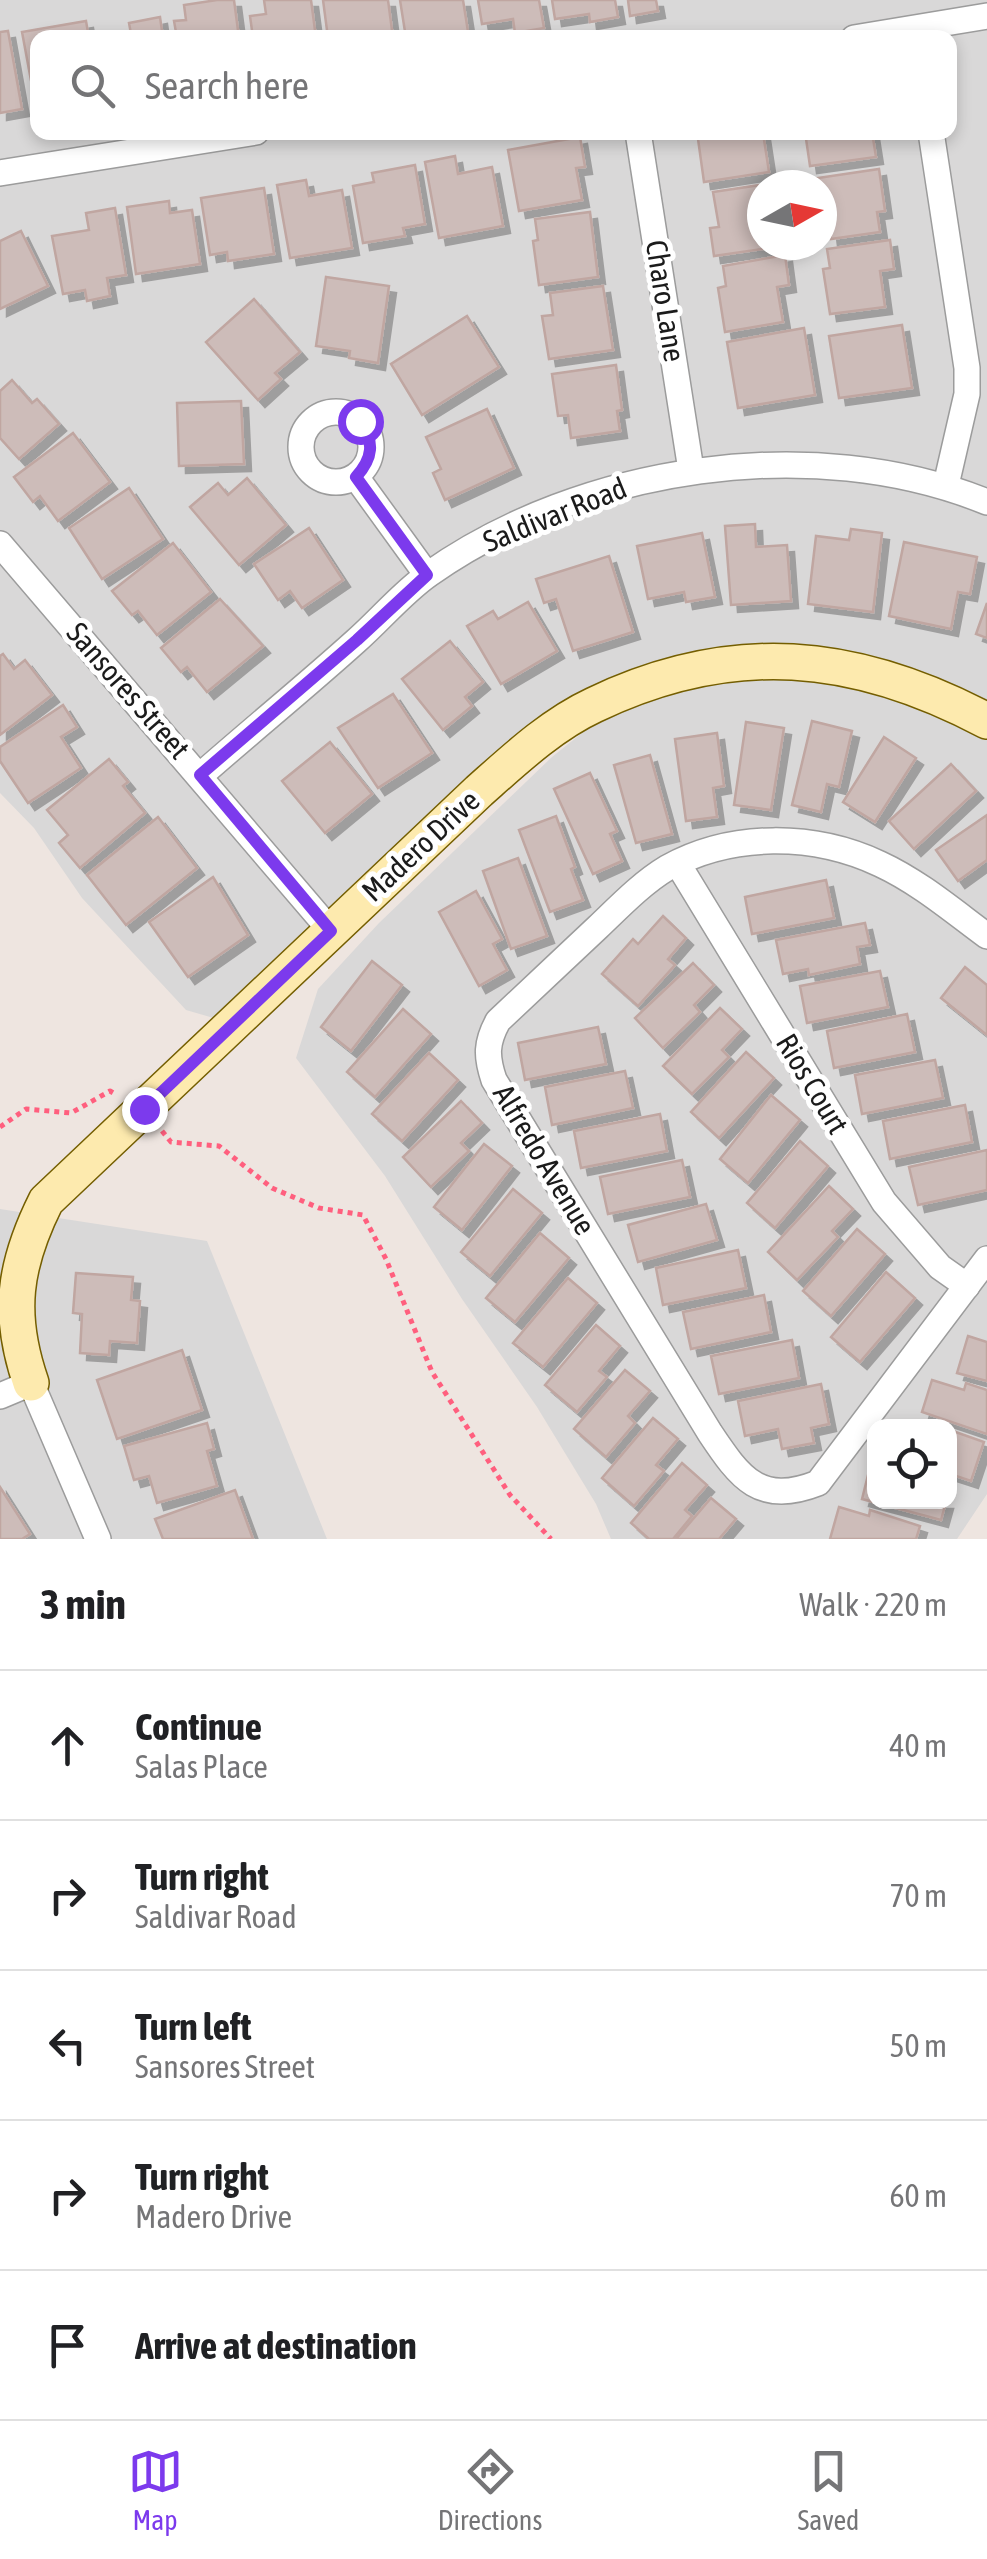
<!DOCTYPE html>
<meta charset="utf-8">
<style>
:root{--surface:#fff;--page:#f2f2f2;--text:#202124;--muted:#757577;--line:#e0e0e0;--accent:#7c3aed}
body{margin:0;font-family:"Asap Condensed",sans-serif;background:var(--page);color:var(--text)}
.controls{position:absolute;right:30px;bottom:30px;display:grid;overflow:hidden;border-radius:20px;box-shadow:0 5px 15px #0003}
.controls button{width:90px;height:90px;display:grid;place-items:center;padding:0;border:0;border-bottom:2px solid var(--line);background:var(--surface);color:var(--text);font:50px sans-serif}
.compass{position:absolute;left:747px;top:170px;width:90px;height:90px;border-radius:50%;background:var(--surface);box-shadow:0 5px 15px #0003;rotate:81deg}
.stop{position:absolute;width:30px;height:30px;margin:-22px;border:8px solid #7c3aed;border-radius:50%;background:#fff}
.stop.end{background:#7c3aed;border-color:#fff;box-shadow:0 2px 10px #0008}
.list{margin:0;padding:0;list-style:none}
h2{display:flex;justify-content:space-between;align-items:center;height:130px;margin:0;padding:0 40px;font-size:42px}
h2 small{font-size:32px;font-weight:400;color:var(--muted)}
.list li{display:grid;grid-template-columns:65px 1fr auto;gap:30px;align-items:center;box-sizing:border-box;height:150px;padding:0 40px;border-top:2px solid var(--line)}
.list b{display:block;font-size:38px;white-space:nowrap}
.list p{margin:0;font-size:32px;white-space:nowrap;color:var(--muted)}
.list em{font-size:32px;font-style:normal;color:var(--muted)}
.icon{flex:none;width:55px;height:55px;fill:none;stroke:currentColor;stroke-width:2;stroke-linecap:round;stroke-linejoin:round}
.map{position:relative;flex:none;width:987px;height:1539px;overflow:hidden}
.search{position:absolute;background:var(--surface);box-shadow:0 5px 15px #0003;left:30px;right:30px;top:30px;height:110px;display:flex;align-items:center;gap:25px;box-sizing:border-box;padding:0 35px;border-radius:20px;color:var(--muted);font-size:38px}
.sheet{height:880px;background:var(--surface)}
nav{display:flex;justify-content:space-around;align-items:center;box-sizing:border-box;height:140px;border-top:2px solid var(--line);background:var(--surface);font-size:28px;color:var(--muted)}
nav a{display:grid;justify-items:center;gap:5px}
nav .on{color:var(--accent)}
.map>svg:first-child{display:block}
</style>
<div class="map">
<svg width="987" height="1539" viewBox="0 0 987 1539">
<defs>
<filter id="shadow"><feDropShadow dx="7" dy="7" stdDeviation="0" flood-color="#0004"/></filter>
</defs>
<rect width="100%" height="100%" fill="#eee5e0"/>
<g fill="#d9d8d8" fill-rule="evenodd">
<path d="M0,0h987v704l-110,-45 -290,33 -370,327 -31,-9 -104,-112 -48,-70 -34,-35zM38,38h912v94h-912zM762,185h60v60h-60z"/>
<path d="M746,676l119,10 122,51v757l-30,45h-346l-15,-35 -59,-97 -75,-108 -77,-123 -89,-118 22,-69 61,-66 173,-166 50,-40 69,-26zM874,1426h76v76h-76z"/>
<polygon points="0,1209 207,1241 327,1539 0,1539"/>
</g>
<g fill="#cdbcb9" stroke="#c0a6a1" stroke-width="2.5" filter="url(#shadow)">
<polygon points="217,0 234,0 239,38 177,38 174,21 186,20 184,5"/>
<polygon points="264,0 311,0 316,38 253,38 250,16 266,14"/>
<polygon points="323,0 388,0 393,38 328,38"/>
<polygon points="400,0 463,0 469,38 406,38"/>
<polygon points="478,0 539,0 544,28 515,33 513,19 482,24"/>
<polygon points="552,0 615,0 618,17 590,22 589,14 555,19"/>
<polygon points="628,0 656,0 658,11 630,16"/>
<polygon points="160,17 163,38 112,38 131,34 129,23"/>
<polygon points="86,21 89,38 38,38 38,102 35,102 22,32"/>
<polygon points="8,31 22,109 0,113 0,32"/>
<polygon points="705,132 763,133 769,172 704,182 698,139 706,138"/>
<polygon points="805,132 872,132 876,157 810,166"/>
<polygon points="580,137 585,167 576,168 582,200 519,211 508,150"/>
<polygon points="455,156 458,174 492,167 503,226 439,238 425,162"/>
<polygon points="415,165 425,224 403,228 405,236 363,243 353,186 374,182 372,173"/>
<polygon points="879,169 885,211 877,212 880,232 831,239 828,215 822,215 822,185 812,185 811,179"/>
<polygon points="306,180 309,196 342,190 352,248 290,258 277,185"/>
<polygon points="780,182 780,185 762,185 762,245 790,245 714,256 710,228 719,227 713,192"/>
<polygon points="264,188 274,254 228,261 227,252 210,255 201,198"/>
<polygon points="169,201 170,213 192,210 200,264 136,274 127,207"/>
<polygon points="115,208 126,275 107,278 110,296 87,301 85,290 63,294 52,236 89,230 86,213"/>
<polygon points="590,212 598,277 539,285 533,241 538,240 535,219"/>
<polygon points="21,231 48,286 0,309 0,241"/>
<polygon points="890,240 894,269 880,271 885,307 830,314 823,269 830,268 827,249"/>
<polygon points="785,255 789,285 777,287 783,322 725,332 718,288 726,286 723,266"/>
<polygon points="326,277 389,286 378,363 349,358 350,351 316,346"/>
<polygon points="603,286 613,350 549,359 542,316 553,315 550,293"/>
<polygon points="254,299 300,352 275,373 281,379 258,400 206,342"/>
<polygon points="467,316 499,367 422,415 391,364"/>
<polygon points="902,325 912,388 839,398 829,336"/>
<polygon points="804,328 815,395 738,408 727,342"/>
<polygon points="616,365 622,410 617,411 620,431 571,438 568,415 558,416 552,374"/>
<polygon points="12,380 32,403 37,399 59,424 19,459 0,438 0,391"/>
<polygon points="241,401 244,464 179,466 177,403"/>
<polygon points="487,409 514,468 445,500 433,473 441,469 426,437"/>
<polygon points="73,433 110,482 58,521 40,496 33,502 14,477"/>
<polygon points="247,478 286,525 239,565 190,507 218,483 228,495"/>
<polygon points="129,488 163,539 102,579 69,528"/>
<polygon points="755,524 756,547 787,545 791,601 731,605 725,526"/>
<polygon points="309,528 343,580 302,608 290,591 278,600 254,564"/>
<polygon points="851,529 882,533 873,612 808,604 816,536 849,540"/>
<polygon points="702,533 715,597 686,602 684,592 648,599 637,546"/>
<polygon points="904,542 977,557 970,594 958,592 951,629 889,616"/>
<polygon points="173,543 211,592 157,635 138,611 132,615 112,591"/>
<polygon points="609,556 633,632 573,651 556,599 544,603 536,579"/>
<polygon points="220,599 263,646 207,692 187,667 181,672 161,648"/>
<polygon points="528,602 557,651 501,684 467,626 493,611 498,619"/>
<polygon points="987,603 987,638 976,634"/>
<polygon points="450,641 483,682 465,697 472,706 443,730 402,679"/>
<polygon points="3,654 14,669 25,660 52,695 0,735 0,656"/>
<polygon points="393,694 432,753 378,788 338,728"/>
<polygon points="63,705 77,727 61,737 81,768 28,803 0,761 0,747"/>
<polygon points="812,721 852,731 839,787 827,784 821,812 792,805"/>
<polygon points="746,722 784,728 771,810 734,805"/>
<polygon points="717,733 724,786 713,788 717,817 686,821 675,739"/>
<polygon points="884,737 916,758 875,822 843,802"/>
<polygon points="330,742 372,794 325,833 282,781"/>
<polygon points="650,755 672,834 636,843 614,765"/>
<polygon points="109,759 128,782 123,786 145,813 80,868 59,843 68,835 47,810"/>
<polygon points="951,764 976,791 914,849 889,821"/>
<polygon points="590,773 617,831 610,834 622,861 593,874 554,789"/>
<polygon points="987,815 987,860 958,881 936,850"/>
<polygon points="556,816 575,867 571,869 583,900 550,912 519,830"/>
<polygon points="158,817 197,868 126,925 87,875"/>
<polygon points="518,858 547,936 511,949 483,871"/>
<polygon points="213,877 248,935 188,977 149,922"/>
<polygon points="826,880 834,918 752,934 745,897"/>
<polygon points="476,891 502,939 493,944 507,970 479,986 439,912"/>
<polygon points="663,916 686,938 668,959 675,965 638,1006 602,974 633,939 638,944"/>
<polygon points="865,923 870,945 857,947 860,964 809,975 808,969 783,974 776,940"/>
<polygon points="372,961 402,985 351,1051 321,1027"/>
<polygon points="693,963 714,985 694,1005 700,1012 663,1048 635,1018"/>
<polygon points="965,967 987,985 987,1035 941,998"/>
<polygon points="880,971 888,1007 807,1023 800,986"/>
<polygon points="720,1008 742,1029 722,1050 729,1057 692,1094 663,1066"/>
<polygon points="403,1009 431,1034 375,1097 347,1072"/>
<polygon points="907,1014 915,1052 834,1068 827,1031"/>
<polygon points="598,1027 606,1064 525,1080 518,1043"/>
<polygon points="746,1052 774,1078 719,1138 691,1112"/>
<polygon points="429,1053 458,1080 402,1141 372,1114"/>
<polygon points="935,1060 943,1098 862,1114 855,1075"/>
<polygon points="625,1071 633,1108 552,1125 545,1087"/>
<polygon points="771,1095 800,1120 748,1183 720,1159"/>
<polygon points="461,1101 482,1123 461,1143 469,1151 431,1187 403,1157"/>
<polygon points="965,1105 972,1142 890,1159 883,1121"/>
<polygon points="660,1114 667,1151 581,1168 574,1131"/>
<polygon points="800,1141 828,1166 775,1228 747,1203"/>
<polygon points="484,1144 512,1166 462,1230 434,1207"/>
<polygon points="987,1150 987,1190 918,1205 909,1167"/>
<polygon points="682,1160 690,1197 608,1214 600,1177"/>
<polygon points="829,1186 853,1209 832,1231 838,1237 797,1280 768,1252"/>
<polygon points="513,1189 542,1213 490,1276 461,1252"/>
<polygon points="706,1204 717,1240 638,1262 628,1225"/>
<polygon points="857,1229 885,1254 831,1316 803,1291"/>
<polygon points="540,1233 569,1258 515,1322 486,1298"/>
<polygon points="738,1250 746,1288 663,1305 656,1268"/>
<polygon points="886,1272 915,1298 860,1362 831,1337"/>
<polygon points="76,1273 133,1277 131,1300 140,1301 137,1343 110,1341 109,1355 80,1353 82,1314 73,1313"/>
<polygon points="568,1278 597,1303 543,1367 513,1343"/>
<polygon points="764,1295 771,1332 691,1349 683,1312"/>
<polygon points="596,1325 620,1346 599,1371 607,1377 577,1412 545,1385"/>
<polygon points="968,1336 987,1342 987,1381 957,1373"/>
<polygon points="792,1340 799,1378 719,1394 711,1356"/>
<polygon points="182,1350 202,1410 117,1439 97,1380"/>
<polygon points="625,1370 650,1391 628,1416 635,1423 606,1457 574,1429"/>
<polygon points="932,1380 964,1390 966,1383 987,1390 987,1434 922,1412"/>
<polygon points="821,1384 829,1424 811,1428 814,1443 782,1449 778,1429 745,1436 738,1401"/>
<polygon points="653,1418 678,1439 656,1465 664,1471 634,1506 602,1478"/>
<polygon points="207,1423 214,1449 207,1451 217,1486 157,1503 149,1476 134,1480 124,1446"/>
<polygon points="950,1430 984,1442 971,1481 950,1474"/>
<polygon points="682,1463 707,1485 685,1510 692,1516 673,1539 649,1539 631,1523"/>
<polygon points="871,1463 874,1464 874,1502 946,1502 941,1520 862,1499"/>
<polygon points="0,1487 30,1534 22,1539 0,1539"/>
<polygon points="235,1490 253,1539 163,1539 155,1519"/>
<polygon points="711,1498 736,1519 719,1539 676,1539"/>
<polygon points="839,1507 869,1516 870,1510 920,1526 916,1539 830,1539"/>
</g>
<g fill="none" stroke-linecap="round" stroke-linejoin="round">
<defs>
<g id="street">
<polyline points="854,38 987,16"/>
<polyline points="638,132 691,470"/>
<polyline points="931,132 967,368 967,394 946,485"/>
<polyline points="0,173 256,132"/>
<circle cx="336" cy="447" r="35"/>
<polyline points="356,477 427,575"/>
<polyline points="0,544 331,931"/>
<path d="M201,775c51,-45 104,-88 155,-134 24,-21 46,-48 73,-67 153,-108 384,-143 558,-72"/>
<polyline points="678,864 884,1202 940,1267 967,1286"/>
<path d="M987,936c-34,-25 -68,-54 -107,-72 -66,-31 -148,-32 -213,4 -25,15 -48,39 -69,59 -33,31 -67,63 -100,94 -12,22 -12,35 -4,59l216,353c30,45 50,73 108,50l169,-224"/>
<polyline points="0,1396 31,1383 98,1539"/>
</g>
<path id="secondary" d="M31,1383c-24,-69 -17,-118 15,-182l433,-410c35,-31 72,-66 115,-86 138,-66 261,-54 393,16"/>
</defs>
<use href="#street" stroke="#9c9c9c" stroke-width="28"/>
<use href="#secondary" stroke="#745e00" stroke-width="38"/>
<g stroke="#ff5f7e" stroke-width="5" stroke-dasharray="5 5" stroke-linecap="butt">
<polyline points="0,1127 26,1109 71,1113 110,1091 115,1094"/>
<polyline points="162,1131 171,1142 219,1146 272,1188 319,1208 363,1215 386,1259 432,1372 510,1495 551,1539"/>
</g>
<use href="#street" stroke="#fff" stroke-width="25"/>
<use href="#secondary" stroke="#fdeaae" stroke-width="35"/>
</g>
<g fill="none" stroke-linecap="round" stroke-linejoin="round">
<path stroke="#7c3aed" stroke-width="12" d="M144,1109l187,-178 -131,-156 157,-135 70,-65 -71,-98c17,-19 19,-35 4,-56"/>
</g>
<g text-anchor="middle" stroke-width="10" stroke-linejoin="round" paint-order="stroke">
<g font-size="30" fill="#1b1b1b" stroke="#fff">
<text transform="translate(665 301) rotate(81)" y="10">Charo Lane</text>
<text transform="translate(555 515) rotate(-22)" y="10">Saldivar Road</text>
<text transform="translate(128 691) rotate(49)" y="10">Sansores Street</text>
<text transform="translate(421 846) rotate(-43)" y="10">Madero Drive</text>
<text transform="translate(812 1084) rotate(59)" y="10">Rios Court</text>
<text transform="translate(544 1160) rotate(59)" y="10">Alfredo Avenue</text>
</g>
</g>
</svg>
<div class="controls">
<button><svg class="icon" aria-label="locate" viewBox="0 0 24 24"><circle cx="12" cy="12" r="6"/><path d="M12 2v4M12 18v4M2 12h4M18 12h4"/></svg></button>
</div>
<svg class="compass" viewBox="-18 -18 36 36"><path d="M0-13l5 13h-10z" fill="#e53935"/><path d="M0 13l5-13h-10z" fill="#757577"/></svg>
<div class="stop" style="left:360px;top:421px"></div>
<div class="stop end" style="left:144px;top:1109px"></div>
<div class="search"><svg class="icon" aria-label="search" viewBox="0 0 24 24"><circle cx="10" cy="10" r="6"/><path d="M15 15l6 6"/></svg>Search here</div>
</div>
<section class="sheet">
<h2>3 min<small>Walk · 220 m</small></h2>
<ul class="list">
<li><svg class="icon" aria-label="ahead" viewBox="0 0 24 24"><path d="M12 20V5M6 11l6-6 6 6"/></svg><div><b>Continue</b><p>Salas Place</p></div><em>40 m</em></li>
<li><svg class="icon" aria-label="right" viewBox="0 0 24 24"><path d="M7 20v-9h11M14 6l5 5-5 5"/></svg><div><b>Turn right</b><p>Saldivar Road</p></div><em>70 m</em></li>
<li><svg class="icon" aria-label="left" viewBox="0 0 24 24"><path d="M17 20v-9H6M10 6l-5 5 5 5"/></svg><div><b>Turn left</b><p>Sansores Street</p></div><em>50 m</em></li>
<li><svg class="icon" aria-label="right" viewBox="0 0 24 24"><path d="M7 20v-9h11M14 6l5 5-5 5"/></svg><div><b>Turn right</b><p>Madero Drive</p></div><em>60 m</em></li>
<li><svg class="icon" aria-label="arrive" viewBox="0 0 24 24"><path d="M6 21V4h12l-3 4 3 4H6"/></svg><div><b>Arrive at destination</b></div></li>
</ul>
</section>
<nav>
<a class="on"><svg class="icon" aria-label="map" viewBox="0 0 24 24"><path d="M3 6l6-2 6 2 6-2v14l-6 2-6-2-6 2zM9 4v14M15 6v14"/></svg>Map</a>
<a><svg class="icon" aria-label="directions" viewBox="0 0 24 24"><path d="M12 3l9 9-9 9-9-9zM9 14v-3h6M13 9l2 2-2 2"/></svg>Directions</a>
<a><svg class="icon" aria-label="saved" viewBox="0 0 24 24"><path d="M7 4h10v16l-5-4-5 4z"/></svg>Saved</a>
</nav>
